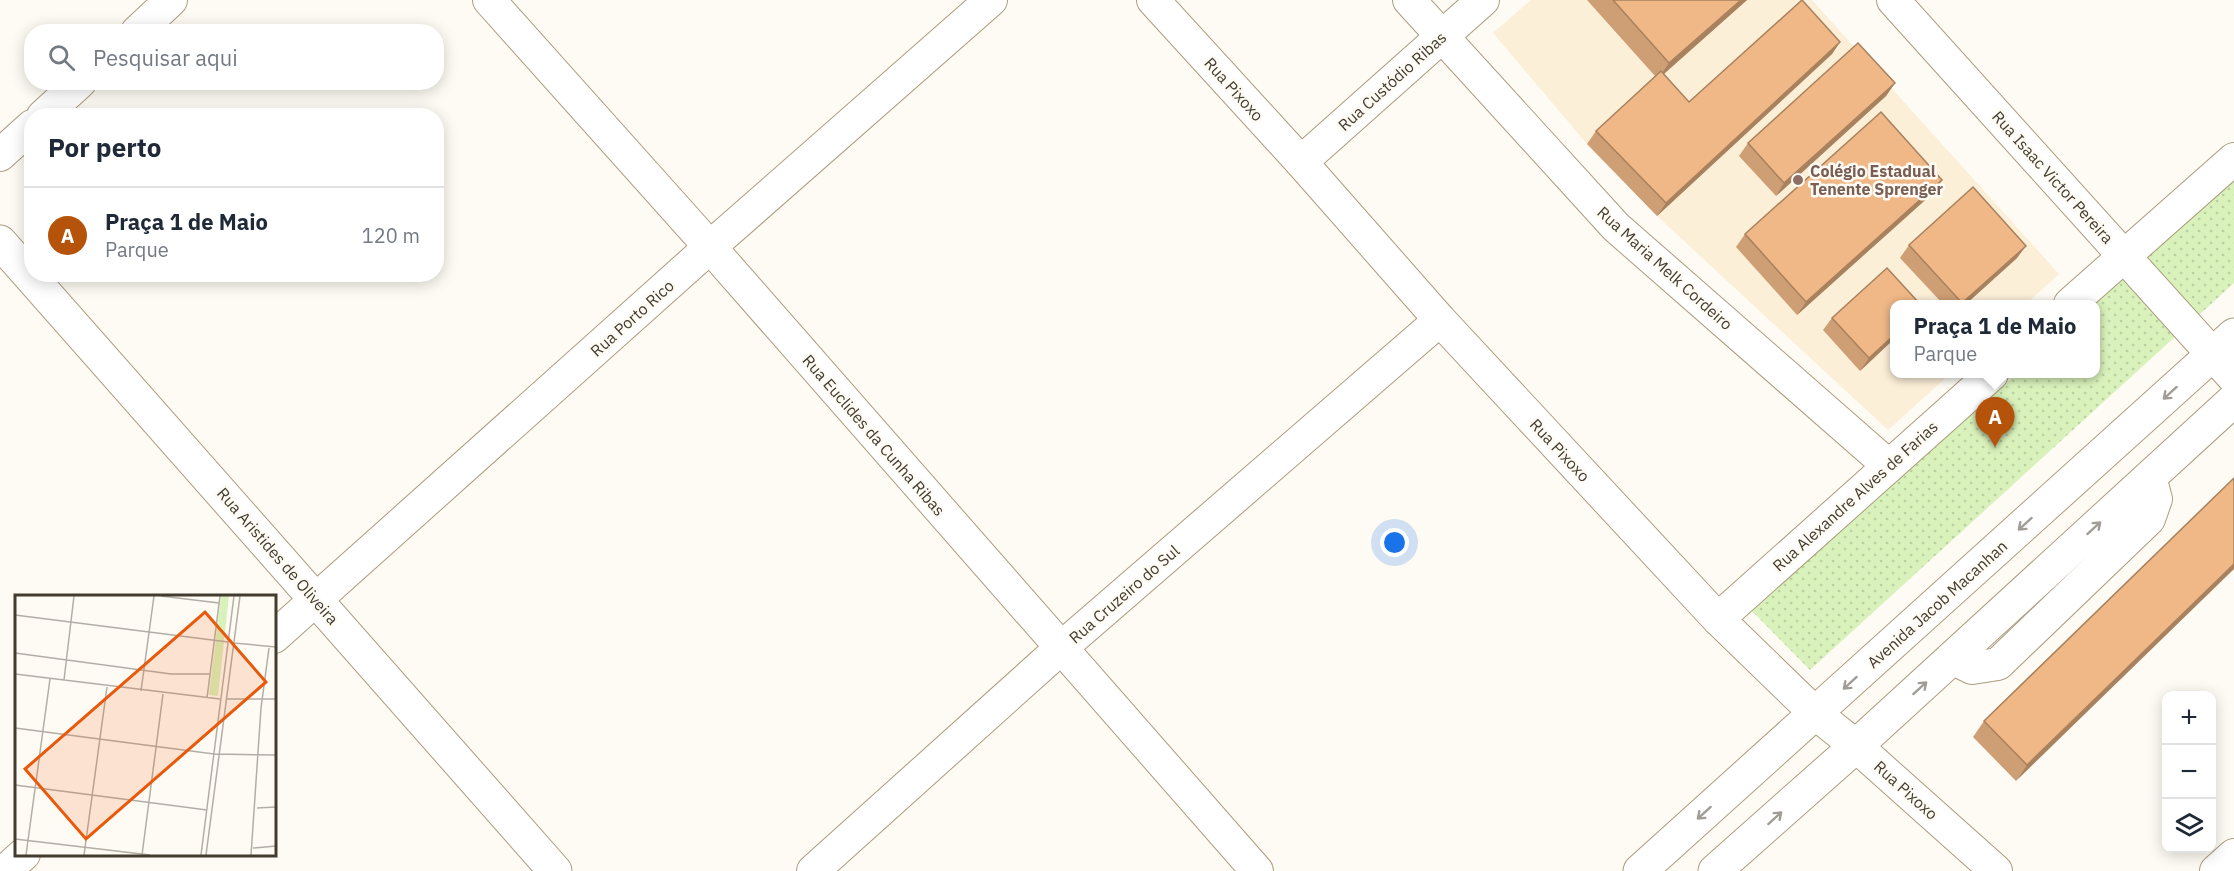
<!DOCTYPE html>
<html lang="pt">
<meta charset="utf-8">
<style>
:root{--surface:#fff;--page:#f2f2f3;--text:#1f2937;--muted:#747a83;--line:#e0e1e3;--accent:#b45309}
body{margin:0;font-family:"IBM Plex Sans",sans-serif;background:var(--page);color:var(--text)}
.controls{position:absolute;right:18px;bottom:18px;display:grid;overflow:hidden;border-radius:12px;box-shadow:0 3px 15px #0003}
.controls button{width:54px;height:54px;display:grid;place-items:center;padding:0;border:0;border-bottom:2px solid var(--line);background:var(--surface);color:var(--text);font:30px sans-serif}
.you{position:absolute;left:1395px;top:543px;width:21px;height:21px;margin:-15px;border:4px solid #fff;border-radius:50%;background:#1a73e8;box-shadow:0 0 0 9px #1a73e833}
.badge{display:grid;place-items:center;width:39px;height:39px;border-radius:50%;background:var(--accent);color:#fff;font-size:20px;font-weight:700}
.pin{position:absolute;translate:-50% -50px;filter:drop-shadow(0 2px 3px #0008)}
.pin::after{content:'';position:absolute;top:32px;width:21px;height:18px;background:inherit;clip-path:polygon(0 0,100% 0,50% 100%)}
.popup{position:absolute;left:1890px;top:300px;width:210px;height:78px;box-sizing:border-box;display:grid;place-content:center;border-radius:12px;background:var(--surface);filter:drop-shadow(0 2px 4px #0005);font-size:20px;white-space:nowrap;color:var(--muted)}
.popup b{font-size:22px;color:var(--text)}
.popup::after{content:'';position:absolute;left:50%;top:100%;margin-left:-12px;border:12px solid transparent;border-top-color:var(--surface)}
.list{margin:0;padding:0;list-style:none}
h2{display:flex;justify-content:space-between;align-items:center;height:78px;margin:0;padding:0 24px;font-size:26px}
h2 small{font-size:20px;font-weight:400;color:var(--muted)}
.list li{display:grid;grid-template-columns:39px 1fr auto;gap:18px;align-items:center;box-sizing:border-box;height:96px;padding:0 24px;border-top:2px solid var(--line)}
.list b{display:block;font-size:22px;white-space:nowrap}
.list p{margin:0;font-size:20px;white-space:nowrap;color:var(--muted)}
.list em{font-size:20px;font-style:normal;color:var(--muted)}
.icon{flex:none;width:33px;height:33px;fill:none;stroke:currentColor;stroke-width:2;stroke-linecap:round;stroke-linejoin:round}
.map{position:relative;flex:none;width:2234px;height:871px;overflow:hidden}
.search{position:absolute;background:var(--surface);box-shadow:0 3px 15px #0003;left:24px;top:24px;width:420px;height:66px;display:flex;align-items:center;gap:15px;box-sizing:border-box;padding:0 21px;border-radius:24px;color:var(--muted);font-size:22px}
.panel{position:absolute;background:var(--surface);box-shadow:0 3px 15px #0003;left:24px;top:108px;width:420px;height:174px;border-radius:24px}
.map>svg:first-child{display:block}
</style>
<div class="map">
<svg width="2234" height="871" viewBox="0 0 2234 871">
<defs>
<pattern id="park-dots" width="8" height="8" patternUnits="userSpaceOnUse" patternTransform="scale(1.5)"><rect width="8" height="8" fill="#d9f2bb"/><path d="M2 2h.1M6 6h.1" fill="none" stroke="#bbd0a1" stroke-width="1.8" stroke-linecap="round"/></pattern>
</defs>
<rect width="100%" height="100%" fill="#fefbf4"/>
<polygon fill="#fcefd8" points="1531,0 1812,0 2059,274 2026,304 1894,304 1894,374 1950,374 1888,430 1657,216 1587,144 1493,33"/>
<polygon fill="url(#park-dots)" points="2234,179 2234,283 1810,670 1751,610 2016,374 2096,374 2096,304 2094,304"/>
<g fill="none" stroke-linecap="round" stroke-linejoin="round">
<defs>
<g id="minor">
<polyline points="489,0 710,247 1257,871"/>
<polyline points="1153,0 1301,162 1440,320 1718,619 1816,714 1856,746 1996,871"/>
<polyline points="1409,0 1616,227 1889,466"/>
<polyline points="1893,0 2234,378"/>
<polyline points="137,32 171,0"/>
<polyline points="43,116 80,82"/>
<polyline points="0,155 32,126"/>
<polyline points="1301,162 1483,0"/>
<polyline points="2070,304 2234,159"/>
<polyline points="1718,619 1992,374"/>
<polyline points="274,637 710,247 991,0"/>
<polyline points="1952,658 1972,668 1998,664 2149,519 2156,499 2150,477"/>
<polyline points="5,871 24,854"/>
<polyline points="813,871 1061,648 1440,320"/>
<polyline points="2216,871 2234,855"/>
</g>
<g id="major">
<polyline points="0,242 555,871"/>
<polyline points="1640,871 2234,335"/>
<polyline points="1715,871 1856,746 2234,400"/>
</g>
</defs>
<use href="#minor" stroke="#ac9b7e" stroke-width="34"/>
<use href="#major" stroke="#ac9b7e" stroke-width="35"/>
<use href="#minor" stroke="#fff" stroke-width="32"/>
<use href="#major" stroke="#fff" stroke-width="33"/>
</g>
<g fill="#ce9e74">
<polygon points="1587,0 1747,0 1664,74 1689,102 1840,42 1832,54 1657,216 1587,144 1596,131 1655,76"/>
<polygon points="1895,83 1886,96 1776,196 1739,156 1748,143"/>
<polygon points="1942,180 1933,193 1797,315 1736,247 1745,234"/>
<polygon points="1909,245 2017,258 1966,304 1943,304 1900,258"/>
<polygon points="1894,304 1894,339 1860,371 1823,330 1832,318"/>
<polygon points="2234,478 2016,781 1973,737 1984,721"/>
</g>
<g fill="#a8815e">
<polygon points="1741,0 1747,0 1658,79 1669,63"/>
<polygon points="1840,42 1832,54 1657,216 1666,203"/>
<polygon points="1895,83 1886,96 1776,196 1784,183"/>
<polygon points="1942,180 1933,193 1797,315 1806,302"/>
<polygon points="2026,246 2017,258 1966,304 1961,304"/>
<polygon points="1894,335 1894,339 1860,371 1869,358"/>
<polygon points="2234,564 2234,569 2016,781 2027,765"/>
</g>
<g fill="#f0b887" stroke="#a8815e" stroke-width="1.5">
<polygon points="1613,0 1741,0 1669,63"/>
<polygon points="1802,0 1840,42 1666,203 1596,131 1661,71 1689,102"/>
<polygon points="1858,43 1895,83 1784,183 1748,143"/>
<polygon points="1881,112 1942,180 1806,302 1745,234"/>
<polygon points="1973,187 2026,246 1962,303 1909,245"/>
<polygon points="1887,268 1920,304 1894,304 1894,335 1869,358 1832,318"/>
<polygon points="2234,478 2234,564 2027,765 1984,721"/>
</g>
<defs><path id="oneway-shaft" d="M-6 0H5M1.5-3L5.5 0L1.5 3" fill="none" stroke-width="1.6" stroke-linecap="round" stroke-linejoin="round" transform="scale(1.5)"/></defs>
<g stroke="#a09d97">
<use href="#oneway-shaft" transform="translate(2170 393) rotate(138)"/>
<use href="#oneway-shaft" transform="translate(2025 524) rotate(138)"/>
<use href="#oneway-shaft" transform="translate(2094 528) rotate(-42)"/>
<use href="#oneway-shaft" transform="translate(1850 683) rotate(138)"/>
<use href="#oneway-shaft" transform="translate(1920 688) rotate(-42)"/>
<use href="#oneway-shaft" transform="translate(1704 813) rotate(138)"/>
<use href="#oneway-shaft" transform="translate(1775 818) rotate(-42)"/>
</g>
<circle fill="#8d6e63" stroke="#fefbf4" stroke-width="2" cx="1798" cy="180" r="6"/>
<g text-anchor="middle" stroke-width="5" stroke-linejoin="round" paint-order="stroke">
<g font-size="16" fill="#423b2f" stroke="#fefbf4">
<text transform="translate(1392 81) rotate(-42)" y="6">Rua Custódio Ribas</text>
<text transform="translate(1234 89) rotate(48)" y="6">Rua Pixoxo</text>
<text transform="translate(2053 177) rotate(48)" y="6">Rua Isaac Victor Pereira</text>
<text transform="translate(1665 268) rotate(42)" y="6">Rua Maria Melk Cordeiro</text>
<text transform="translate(632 318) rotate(-42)" y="6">Rua Porto Rico</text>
<text transform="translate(874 435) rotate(49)" y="6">Rua Euclides da Cunha Ribas</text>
<text transform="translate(1560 450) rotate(47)" y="6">Rua Pixoxo</text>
<text transform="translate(1855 496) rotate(-42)" y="6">Rua Alexandre Alves de Farias</text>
<text transform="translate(278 556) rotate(49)" y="6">Rua Aristides de Oliveira</text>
<text transform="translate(1124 594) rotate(-41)" y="6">Rua Cruzeiro do Sul</text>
<text transform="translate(1937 604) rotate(-42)" y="6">Avenida Jacob Macanhan</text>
<text transform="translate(1906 790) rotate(42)" y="6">Rua Pixoxo</text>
</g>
<g font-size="16" font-weight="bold" fill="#785e54" stroke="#fefbf4" text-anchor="start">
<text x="1810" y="177">Colégio Estadual<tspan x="1810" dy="18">Tenente Sprenger</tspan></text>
</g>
</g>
<g transform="translate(15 595)">
<rect width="261" height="261" fill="#fefbf4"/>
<path d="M206,1h8l-11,100 -9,-1z" fill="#d9f2bb"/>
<path fill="none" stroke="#b3aea5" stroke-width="1.5" d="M146,1l58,7M0,20l213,27M219,48l42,4M0,58l156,21h39M0,79l205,25M49,85l10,-84M126,96l13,-95M192,103l13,-102M212,104h49M0,133l199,26 62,1M0,190l192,25M242,213l19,-1M0,244l135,16M238,253l23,-2M11,260l24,-176M69,260l23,-168M127,260l21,-161M186,260l33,-259M191,260l34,-259M236,260l10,-147 8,-60"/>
<path fill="#e8590c" fill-opacity="0.15" stroke="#e8590c" stroke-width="3" d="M190,17l61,70 -180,157 -61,-70z"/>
<rect width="261" height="261" fill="none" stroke="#423b2f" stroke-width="3"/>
</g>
</svg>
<div class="controls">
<button>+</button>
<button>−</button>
<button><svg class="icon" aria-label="layers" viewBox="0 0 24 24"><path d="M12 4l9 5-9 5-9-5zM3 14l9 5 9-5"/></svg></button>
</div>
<div class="you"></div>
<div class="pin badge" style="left:1995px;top:447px">A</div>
<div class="popup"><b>Praça 1 de Maio</b>Parque</div>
<div class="search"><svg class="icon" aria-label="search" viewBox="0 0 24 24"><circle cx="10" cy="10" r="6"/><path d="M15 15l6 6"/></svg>Pesquisar aqui</div>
<section class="panel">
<h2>Por perto<small></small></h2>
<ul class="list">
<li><span class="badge">A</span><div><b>Praça 1 de Maio</b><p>Parque</p></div><em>120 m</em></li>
</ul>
</section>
</div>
